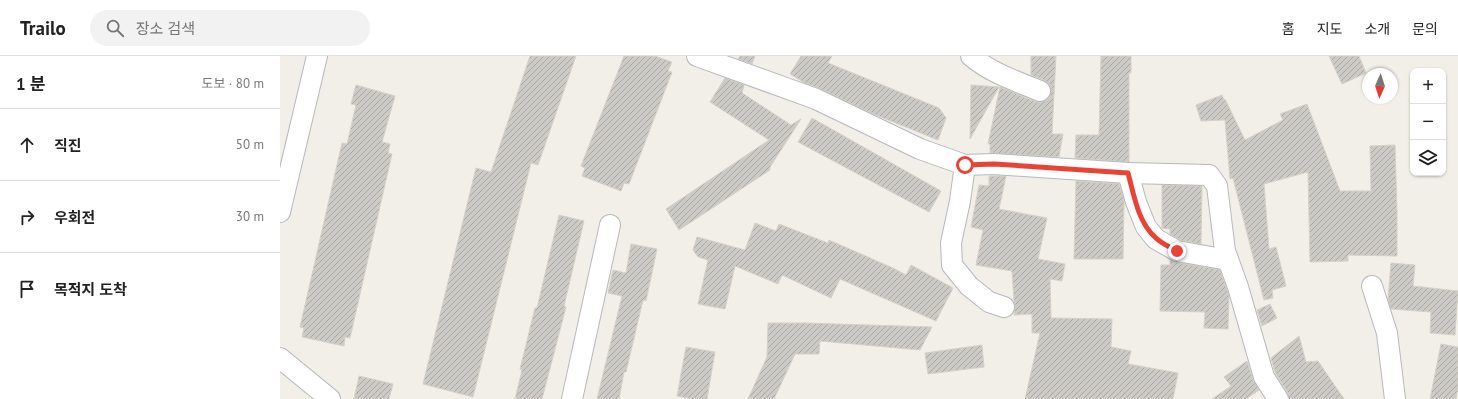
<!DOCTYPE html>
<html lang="ko">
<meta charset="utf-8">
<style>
:root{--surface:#fff;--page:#f2f2f2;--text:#222;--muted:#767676;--line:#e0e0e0}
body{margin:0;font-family:"PT Sans","Noto Sans KR",sans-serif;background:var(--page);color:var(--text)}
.controls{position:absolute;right:12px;top:12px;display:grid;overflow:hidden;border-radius:8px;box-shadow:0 1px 3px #0004}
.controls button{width:36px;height:36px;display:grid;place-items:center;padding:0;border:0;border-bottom:1px solid var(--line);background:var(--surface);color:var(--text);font:20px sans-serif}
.compass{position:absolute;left:1082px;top:12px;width:36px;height:36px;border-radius:50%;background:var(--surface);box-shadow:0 1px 3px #0004;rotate:183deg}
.stop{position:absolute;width:12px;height:12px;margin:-9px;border:3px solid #ea4335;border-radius:50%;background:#fff}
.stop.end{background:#ea4335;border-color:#fff;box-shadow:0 1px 4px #0008}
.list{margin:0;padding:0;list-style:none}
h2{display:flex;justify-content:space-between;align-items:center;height:52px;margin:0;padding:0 16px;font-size:17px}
h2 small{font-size:13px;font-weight:400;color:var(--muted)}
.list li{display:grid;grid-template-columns:26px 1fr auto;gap:12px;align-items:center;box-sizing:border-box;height:72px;padding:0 16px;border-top:1px solid var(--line)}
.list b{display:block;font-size:15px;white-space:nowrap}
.list em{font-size:13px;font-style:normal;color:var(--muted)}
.icon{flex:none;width:22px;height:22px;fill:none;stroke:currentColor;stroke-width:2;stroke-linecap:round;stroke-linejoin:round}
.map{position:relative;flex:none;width:1178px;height:343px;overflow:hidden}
header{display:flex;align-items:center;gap:24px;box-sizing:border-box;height:56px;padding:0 20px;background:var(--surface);border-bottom:1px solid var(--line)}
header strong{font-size:19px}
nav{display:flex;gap:22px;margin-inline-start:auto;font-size:14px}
.search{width:280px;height:36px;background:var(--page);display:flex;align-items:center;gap:10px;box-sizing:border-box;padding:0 14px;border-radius:22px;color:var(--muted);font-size:15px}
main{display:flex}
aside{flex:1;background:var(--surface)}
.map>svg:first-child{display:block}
</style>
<header>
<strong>Trailo</strong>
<div class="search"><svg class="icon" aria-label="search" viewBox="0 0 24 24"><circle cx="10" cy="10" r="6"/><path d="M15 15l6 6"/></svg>장소 검색</div>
<nav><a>홈</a><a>지도</a><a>소개</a><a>문의</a></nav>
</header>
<main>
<aside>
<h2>1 분<small>도보 · 80 m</small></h2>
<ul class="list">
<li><svg class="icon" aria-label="ahead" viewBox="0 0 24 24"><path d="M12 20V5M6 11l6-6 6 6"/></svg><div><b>직진</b></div><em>50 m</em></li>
<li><svg class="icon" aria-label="right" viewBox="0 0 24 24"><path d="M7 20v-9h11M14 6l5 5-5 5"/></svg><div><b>우회전</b></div><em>30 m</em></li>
<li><svg class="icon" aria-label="arrive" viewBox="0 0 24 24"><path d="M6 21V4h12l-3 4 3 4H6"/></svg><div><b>목적지 도착</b></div></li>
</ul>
</aside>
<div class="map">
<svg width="1178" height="343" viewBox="0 0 1178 343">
<defs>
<pattern id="building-hatch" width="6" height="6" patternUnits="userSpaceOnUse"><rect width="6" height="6" fill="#cccac5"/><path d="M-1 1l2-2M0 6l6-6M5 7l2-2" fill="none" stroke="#a9a8a4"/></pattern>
</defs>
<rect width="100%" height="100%" fill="#f1efe8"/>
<g fill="url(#building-hatch)" stroke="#d6d1c6">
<polygon points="250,0 296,0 258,109 251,107 193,341 143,328 196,112 211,116"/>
<polygon points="344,0 375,0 392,6 388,15 392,16 349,128 344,127 341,135 302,120 305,112 301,110"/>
<polygon points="460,0 475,0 472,8 458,3"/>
<polygon points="521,0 552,0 548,7 659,52 666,62 658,84 596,59 541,33 525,27 510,18"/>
<polygon points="751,0 776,0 772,78 783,78 779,101 710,97 710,88 708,88 720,31 756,46 762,46 767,44 770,40 771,33 769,28 764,24 751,19"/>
<polygon points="821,0 851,0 851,17 849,17 849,106 795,102 796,79 819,79"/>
<polygon points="1049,0 1079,0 1086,17 1062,28"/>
<polygon points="445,22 464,29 462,37 511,69 521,63 490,111 490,114 399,174 386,153 489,84 430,46"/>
<polygon points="76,29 115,40 102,86 110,88 108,97 112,98 70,282 65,281 64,290 22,281 24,272 20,271 62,87 67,88 76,49 71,48"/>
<polygon points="691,29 719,31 690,83"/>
<polygon points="942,39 944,44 945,43 965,84 1003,64 1000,58 1027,48 1060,135 1091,135 1090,90 1115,89 1117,156 1117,200 1068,199 1068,205 1030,206 1028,116 984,128 989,193 996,191 1006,230 992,234 993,242 984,244 953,122 950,123 945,64 921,65 916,49"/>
<polygon points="532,62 661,135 649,156 518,86"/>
<polygon points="709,120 726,120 719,153 767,162 758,203 785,208 782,225 770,223 771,262 832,263 831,291 851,295 848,308 898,317 893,343 745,343 760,277 752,277 752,258 734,259 735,249 734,245 732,215 696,209 703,174 691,171 699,129 709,130"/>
<polygon points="796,125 839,128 844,144 843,203 794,203"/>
<polygon points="882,129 922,130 921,188 901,184 890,178 890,173 882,172"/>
<polygon points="279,159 304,165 284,250 286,251 262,343 235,343 242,314 240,313 255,252 257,252"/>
<polygon points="475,167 496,175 499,168 548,187 549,184 613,212 626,219 631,209 673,232 656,265 560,223 551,242 502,219 498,228 455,210 445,253 418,248 428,204 418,201 413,194 417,181 465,194"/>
<polygon points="351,188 377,193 366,245 363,244 346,316 344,316 339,343 317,343 342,240 328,237 333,214 346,217"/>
<polygon points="890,204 895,206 940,214 949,240 948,273 924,272 925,256 880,255 881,209 890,209"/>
<polygon points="1111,207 1135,209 1133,230 1178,235 1175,279 1150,277 1151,256 1111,253 1108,243"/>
<polygon points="990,248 997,262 982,270 977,254"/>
<polygon points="488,267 524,267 652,271 640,294 540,285 539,298 515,298 494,343 468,343 487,301"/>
<polygon points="1019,280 1026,306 1038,305 1064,343 1009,343 1008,337 995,316 991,302"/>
<polygon points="1161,288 1178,291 1178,331 1176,343 1150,343"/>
<polygon points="702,289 704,311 648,318 645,297"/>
<polygon points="406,291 435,296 427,343 412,343 397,340"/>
<polygon points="967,305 973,324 979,334 966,343 932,343 951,330 944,321"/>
<polygon points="79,320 113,328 109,343 74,343"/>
</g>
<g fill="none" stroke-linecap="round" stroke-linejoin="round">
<defs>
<g id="street">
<polyline points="417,0 536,43 640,93 685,109 680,145 671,187 672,209 689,230 709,246 724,251"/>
<path d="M691,0c20,17 45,25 69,35"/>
<polyline points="685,109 714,108 848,117 929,119 937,130 945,195 958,231 984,321 998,343"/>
<polyline points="848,117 856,146 866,171 876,183 897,195 948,204"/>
<polyline points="0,156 37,0"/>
<polyline points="1092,230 1107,277 1115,343"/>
<polyline points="0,302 50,343"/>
<polyline points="292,343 330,169"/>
</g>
</defs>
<use href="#street" stroke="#b5b8bc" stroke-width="22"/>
<use href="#street" stroke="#fff" stroke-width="20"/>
</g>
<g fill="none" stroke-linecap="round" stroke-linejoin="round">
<path stroke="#ea4335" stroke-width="5" d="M685,109l29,-1 134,9c6,22 10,50 28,65 6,6 14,9 21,13"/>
</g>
</svg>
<div class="controls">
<button>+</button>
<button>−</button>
<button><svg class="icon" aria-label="layers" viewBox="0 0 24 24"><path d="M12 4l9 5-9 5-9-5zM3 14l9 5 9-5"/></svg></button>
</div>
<svg class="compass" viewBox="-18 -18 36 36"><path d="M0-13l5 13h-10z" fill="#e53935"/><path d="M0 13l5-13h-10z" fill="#767676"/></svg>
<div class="stop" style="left:685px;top:109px"></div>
<div class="stop end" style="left:897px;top:195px"></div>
</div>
</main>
